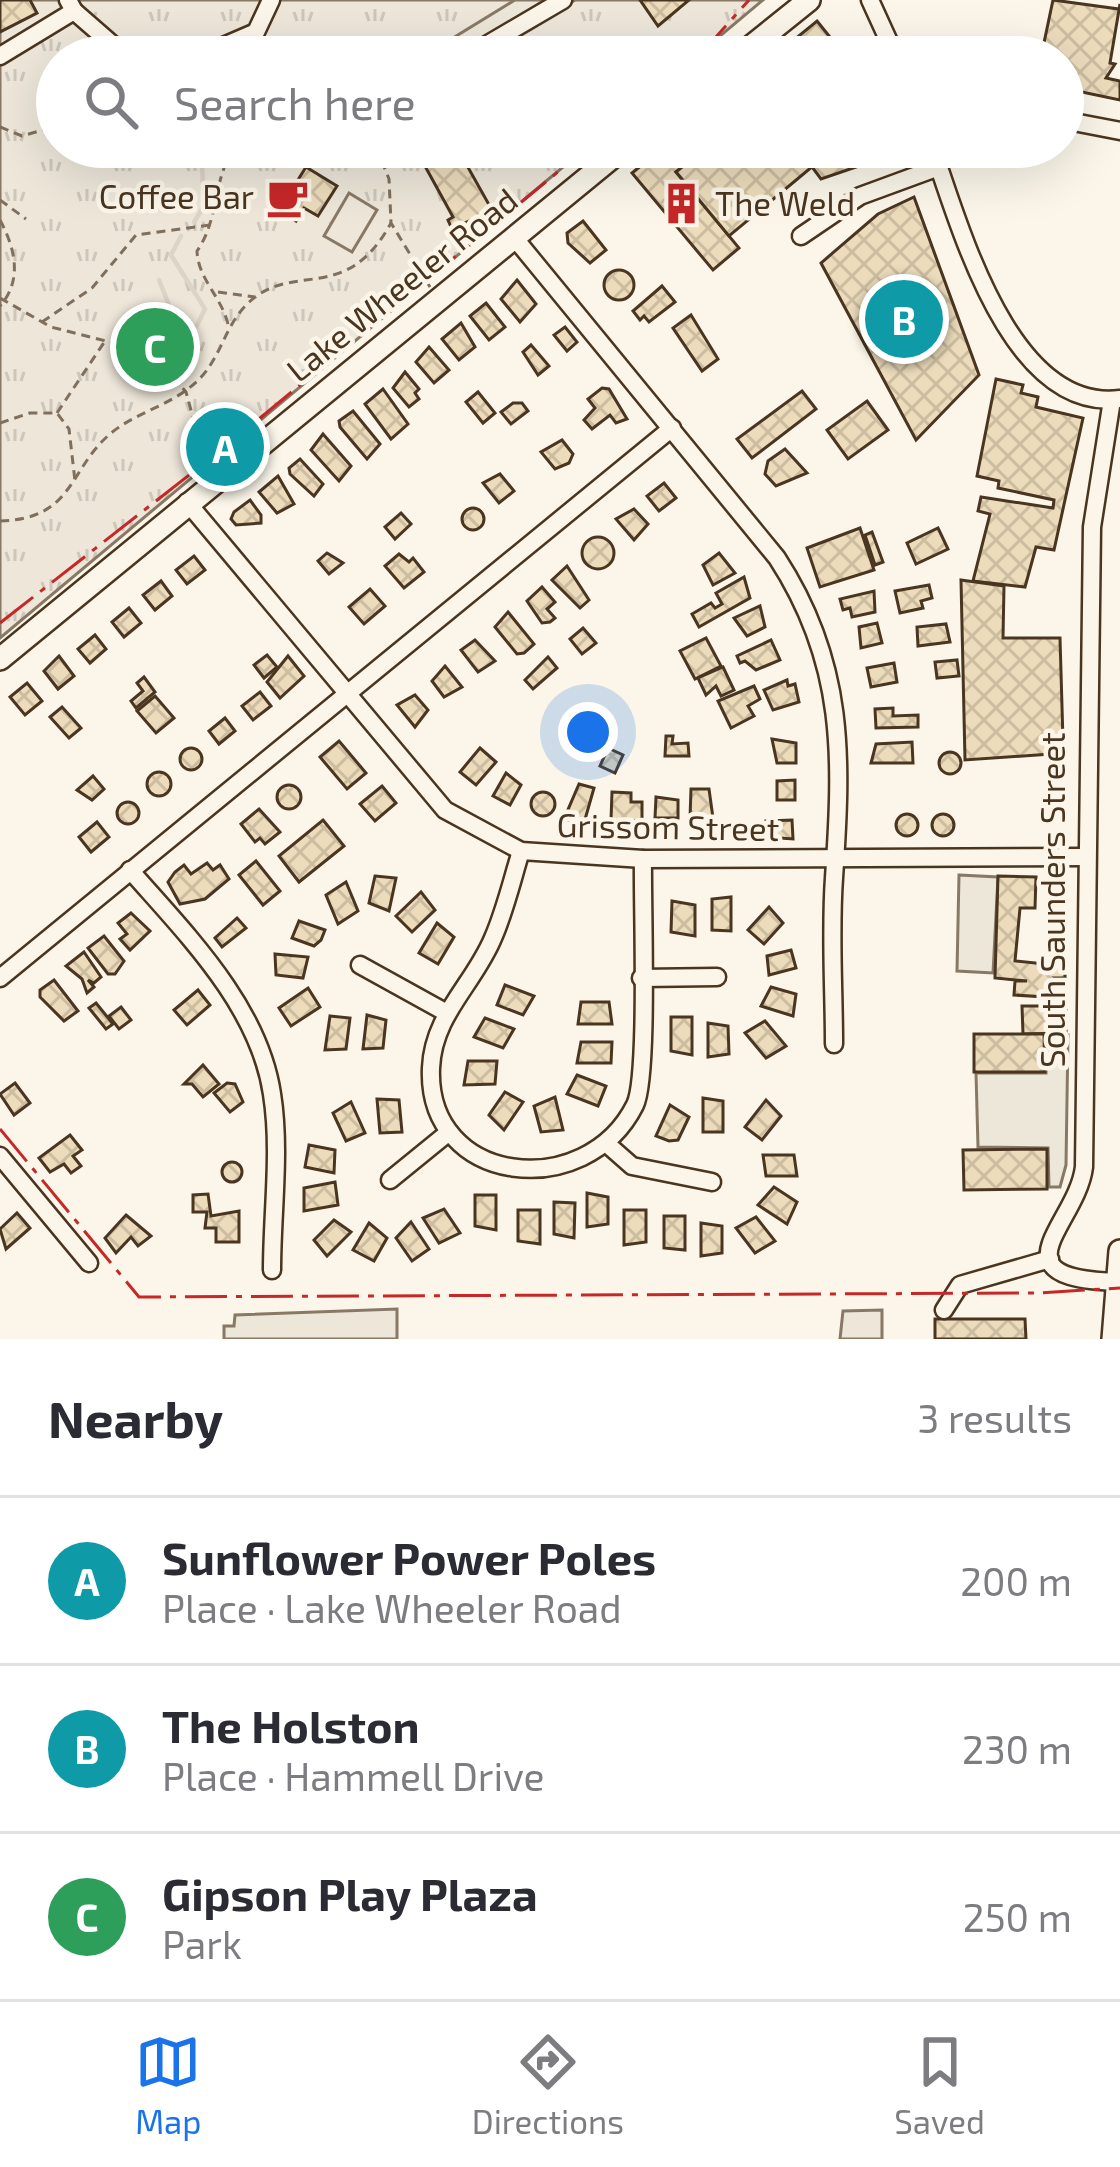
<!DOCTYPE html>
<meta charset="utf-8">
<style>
:root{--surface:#fff;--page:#f7f7f7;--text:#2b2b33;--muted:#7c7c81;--line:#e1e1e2;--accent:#1a73e8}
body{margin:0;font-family:"Exo 2",sans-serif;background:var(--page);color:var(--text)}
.you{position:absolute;left:588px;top:732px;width:42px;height:42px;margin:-30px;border:9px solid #fff;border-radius:50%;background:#1a73e8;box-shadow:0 0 0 18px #1a73e833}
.badge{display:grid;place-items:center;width:78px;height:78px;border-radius:50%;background:var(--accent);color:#fff;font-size:39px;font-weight:700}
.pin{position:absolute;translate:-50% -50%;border:6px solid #fff;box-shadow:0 3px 12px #0006}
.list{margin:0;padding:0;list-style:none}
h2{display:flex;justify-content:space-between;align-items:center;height:156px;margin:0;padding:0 48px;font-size:51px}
h2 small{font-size:39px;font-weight:400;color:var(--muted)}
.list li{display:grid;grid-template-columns:78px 1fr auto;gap:36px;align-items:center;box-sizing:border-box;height:168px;padding:0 48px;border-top:3px solid var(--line)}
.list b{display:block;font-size:45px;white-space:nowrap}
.list p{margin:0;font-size:39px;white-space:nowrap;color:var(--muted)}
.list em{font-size:39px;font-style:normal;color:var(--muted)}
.icon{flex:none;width:66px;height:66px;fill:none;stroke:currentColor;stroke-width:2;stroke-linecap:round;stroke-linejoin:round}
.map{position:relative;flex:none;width:1120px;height:1339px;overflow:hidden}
.search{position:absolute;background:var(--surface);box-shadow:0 12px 48px #0002;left:36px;right:36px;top:36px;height:132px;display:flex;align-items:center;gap:30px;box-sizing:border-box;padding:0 42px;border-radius:66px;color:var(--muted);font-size:45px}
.sheet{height:660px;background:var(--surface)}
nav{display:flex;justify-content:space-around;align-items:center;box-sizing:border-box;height:168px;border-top:3px solid var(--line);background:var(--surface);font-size:33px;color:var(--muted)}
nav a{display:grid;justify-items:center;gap:6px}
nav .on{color:var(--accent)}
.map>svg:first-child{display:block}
</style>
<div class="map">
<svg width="1120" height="1339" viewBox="0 0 1120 1339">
<defs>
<pattern id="grass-tufts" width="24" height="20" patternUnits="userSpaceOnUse" patternTransform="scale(3)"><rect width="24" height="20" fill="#ede6d9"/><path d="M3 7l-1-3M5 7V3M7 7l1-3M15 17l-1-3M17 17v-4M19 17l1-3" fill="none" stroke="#cdc6ba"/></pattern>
<pattern id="building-cross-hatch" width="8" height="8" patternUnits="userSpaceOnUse" patternTransform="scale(3)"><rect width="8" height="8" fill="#ecdcbc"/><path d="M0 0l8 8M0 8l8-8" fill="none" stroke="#ccbda1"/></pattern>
</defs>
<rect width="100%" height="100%" fill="#fbf6e9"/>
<polygon fill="url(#grass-tufts)" stroke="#887966" stroke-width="3" points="0,0 763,0 695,57 57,57 57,147 587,147 0,638"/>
<polygon fill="#ede6d9" stroke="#887966" stroke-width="3" points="349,193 377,210 352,252 324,236"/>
<g fill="#ede7d9" stroke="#887966" stroke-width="3">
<polygon points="515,0 575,0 479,57 422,57"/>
<polygon points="959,875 998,877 993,973 957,971"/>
<polygon points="1047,1035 1068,1035 1066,1165 1060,1187 1049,1187 1048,1148 978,1147 976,1073 1046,1073"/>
<polygon points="397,1309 397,1339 224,1339 224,1326 234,1326 235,1315"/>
<polygon points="882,1310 882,1339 840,1339 843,1311"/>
</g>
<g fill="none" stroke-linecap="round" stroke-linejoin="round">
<g stroke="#dcd4c6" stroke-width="4.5">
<polyline points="194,222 204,206 202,164"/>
<polyline points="159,280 177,325 196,327 205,309 171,255 181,236"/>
</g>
</g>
<g fill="url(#building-cross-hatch)" stroke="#4a3520" stroke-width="3">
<polygon points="0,0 30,0 37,13 0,32"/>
<polygon points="640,0 689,0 658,26"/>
<polygon points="1053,0 1119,9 1120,4 1110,63 1115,64 1106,78 1120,81 1120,100 1063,88 1063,57 1041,57"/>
<polygon points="817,21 846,57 773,57"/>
<polygon points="473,147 448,157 460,153 492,210 452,229 448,220 453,217 420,157 414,160 409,150"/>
<polygon points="528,147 563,147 563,148 537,163"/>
<polygon points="664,147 706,147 676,172 739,248 713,270 632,173"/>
<polygon points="706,147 828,147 831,151 729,236 676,172"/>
<polygon points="828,147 895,147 897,153 821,179 812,167 831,151"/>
<polygon points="306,167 337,186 318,216 304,208 296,221 268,200 278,183 291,191"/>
<polygon points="914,197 979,375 916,440 821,263 878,214"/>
<polygon points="583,221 606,250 590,263 568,243 567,233"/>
<circle cx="619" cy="285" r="15"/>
<polygon points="517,280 536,304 520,322 501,299"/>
<polygon points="662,286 675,302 649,322 644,316 640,320 633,311"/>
<polygon points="486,303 505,327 489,340 470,316"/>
<polygon points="691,315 718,359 702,371 673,328"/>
<polygon points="461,323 475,347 459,360 442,339"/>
<polygon points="565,327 577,342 567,351 554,335"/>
<polygon points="531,345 549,366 538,375 523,352"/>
<polygon points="429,347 449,370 434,383 416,362"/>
<polygon points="405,372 419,389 415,393 419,399 409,407 393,388"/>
<polygon points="996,379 1023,385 1021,393 1038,397 1036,407 1083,418 1054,550 1036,547 1025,587 973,581 990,514 978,511 981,497 1053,508 1054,500 998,488 999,481 977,476"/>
<polygon points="602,388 609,389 627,419 616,423 610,415 592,429 584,420 595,408 588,399"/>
<polygon points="383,389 408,424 391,439 365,404"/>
<polygon points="802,391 816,409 752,458 737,439"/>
<polygon points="478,392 495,413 483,423 466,402"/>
<polygon points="867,401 888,430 848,459 827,430"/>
<polygon points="513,403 522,403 528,411 511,424 501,412"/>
<polygon points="353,411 380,444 367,459 340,427 339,421"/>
<polygon points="323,434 351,466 339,481 311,450"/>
<polygon points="562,440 573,454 569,463 555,469 541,452"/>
<polygon points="785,449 807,473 776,486 765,474 768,461"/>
<polygon points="300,459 323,484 314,496 290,474 289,468"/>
<polygon points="500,474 514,491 499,503 483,483"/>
<polygon points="278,476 294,504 277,513 259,492"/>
<polygon points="664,483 676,498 659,511 647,496"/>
<polygon points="250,500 261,515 261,523 236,525 231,519 234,512"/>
<circle cx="473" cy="519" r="11"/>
<polygon points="634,509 648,524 634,540 616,519"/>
<polygon points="401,513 411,524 395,539 385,527"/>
<polygon points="860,528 874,570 820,587 807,548"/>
<polygon points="938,528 948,549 916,564 907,543"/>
<polygon points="872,532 883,562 875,565 865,535"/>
<circle cx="598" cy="553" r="16"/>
<polygon points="327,553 343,563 329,574 318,561"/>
<polygon points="719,553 735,573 713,585 703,565"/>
<polygon points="399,554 409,562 413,558 424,572 404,588 385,566"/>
<polygon points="194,556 205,570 187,584 176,570"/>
<polygon points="567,566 589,600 580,608 552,580"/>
<polygon points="744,577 750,598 699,627 692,614 711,603 715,608 722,604 716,593"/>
<polygon points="961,580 1004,586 1003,638 1060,638 1063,741 1051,754 965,760"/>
<polygon points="161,581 172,596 155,610 143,595"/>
<polygon points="929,585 932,598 921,601 923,608 900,613 895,591"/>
<polygon points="542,587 555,602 547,609 555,618 550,622 542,623 527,601"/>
<polygon points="370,589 385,606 364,624 349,607"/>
<polygon points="874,591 875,612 852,617 850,608 843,610 840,599"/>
<polygon points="760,606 765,627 747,636 734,618"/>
<polygon points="129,608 141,623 124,637 112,622"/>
<polygon points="508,612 534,644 524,653 517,654 495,627"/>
<polygon points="877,623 882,643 861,648 859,627"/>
<polygon points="946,624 950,642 918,646 917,627"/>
<polygon points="583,628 596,643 582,654 570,639"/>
<polygon points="95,635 106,649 90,663 78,649"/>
<polygon points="706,638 721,666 695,679 680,651"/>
<polygon points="475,640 495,661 478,672 461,650"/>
<polygon points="771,640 780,660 756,670 745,661 740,663 737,656"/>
<polygon points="267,655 277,667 264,678 254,665"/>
<polygon points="59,656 74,676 58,689 44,671"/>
<polygon points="288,656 304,676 280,698 267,682"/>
<polygon points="548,657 557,668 533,689 525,680"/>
<polygon points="957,660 959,676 937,678 935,662"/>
<polygon points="894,663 897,682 871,687 867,668"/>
<polygon points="445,666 462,687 444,697 432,681"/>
<polygon points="723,667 734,690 721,696 716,686 706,695 698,678"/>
<polygon points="144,677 155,692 136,708 131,701 143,691 137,683"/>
<polygon points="787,680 788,686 795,684 799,702 773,710 764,690"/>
<polygon points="27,683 42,701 25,715 10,697"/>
<polygon points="754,686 760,699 748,706 754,716 731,728 718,701"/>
<polygon points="260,692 271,706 253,720 242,706"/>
<polygon points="415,695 428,710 415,727 397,705"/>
<polygon points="155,696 174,718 156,733 137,711"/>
<polygon points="62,707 81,728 69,738 50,717"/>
<polygon points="893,708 893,716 918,715 918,727 876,728 875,709"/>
<polygon points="225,718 235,731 219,744 209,731"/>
<polygon points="666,736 673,736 672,744 688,743 689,756 665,756"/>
<polygon points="772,739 796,743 796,763 777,763"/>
<polygon points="339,741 366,773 347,789 320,757"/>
<polygon points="912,742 913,763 871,763 876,744"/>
<circle cx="191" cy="759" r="11"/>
<polygon points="480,748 496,762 476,785 460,772"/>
<polygon points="608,748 623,755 615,773 600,766"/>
<circle cx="950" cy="763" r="11"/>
<circle cx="159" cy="784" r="12"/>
<polygon points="506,773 521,785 510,805 493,796"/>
<polygon points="93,776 104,789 92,800 77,790"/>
<polygon points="795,780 795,800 777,800 777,781"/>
<polygon points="579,784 594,788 584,823 564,819"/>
<circle cx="289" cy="797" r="12"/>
<polygon points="382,786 396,803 375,821 360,804"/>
<polygon points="691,789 709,789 713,818 690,818"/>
<circle cx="543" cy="804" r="12"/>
<polygon points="612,792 631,793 631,802 642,802 642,821 611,820"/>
<polygon points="656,797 678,800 678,818 655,818"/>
<circle cx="128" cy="813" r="11"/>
<polygon points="259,809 280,832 265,844 260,838 255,842 241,824"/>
<circle cx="943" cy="825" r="11"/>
<circle cx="907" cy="825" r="11"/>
<polygon points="323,820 344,846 299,882 279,856"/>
<polygon points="792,820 793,839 766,837 766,821"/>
<polygon points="97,822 109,837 91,852 79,837"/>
<polygon points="256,861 280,891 263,905 239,875"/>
<polygon points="207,863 213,870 220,865 229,879 205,899 180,904 168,882 175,872 184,865 191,874"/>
<polygon points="375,876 396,878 389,911 369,903"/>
<polygon points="998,876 1036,877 1035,908 1020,908 1015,961 1065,966 1065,978 1056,978 1062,982 1061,998 1014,995 1015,981 1027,981 995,978"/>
<polygon points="346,882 358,911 338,924 326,895"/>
<polygon points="421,892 435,910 412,932 396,916"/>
<polygon points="731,897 731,931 712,930 712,899"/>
<polygon points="672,901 695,905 695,936 671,932"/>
<polygon points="769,907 783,923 764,944 748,930"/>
<polygon points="131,913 150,931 130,950 120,939 127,934 118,923"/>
<polygon points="237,918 246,928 222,947 215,938"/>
<polygon points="299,921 325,930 321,940 314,946 292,938"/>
<polygon points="437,923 454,937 438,964 419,953"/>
<polygon points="104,936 124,961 115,974 108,974 88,948"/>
<polygon points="791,950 796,968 769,975 767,956"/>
<polygon points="84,952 101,977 94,983 88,980 94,987 87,993 82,979 66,966"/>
<polygon points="275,954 308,957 303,978 276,975"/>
<polygon points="54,980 78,1011 64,1021 40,997 40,990"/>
<polygon points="505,985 534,996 523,1015 497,1005"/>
<polygon points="771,987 796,994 793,1016 761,1006"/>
<polygon points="308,988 320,1007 291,1026 279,1008"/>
<polygon points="198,990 210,1005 187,1025 174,1010"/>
<polygon points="581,1002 609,1002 612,1024 578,1024"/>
<polygon points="96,1003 113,1024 106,1029 89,1008"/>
<polygon points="1022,1006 1066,1006 1066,1033 1023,1034"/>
<polygon points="121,1007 131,1020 119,1029 109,1016"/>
<polygon points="367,1015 386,1020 383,1048 363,1049"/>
<polygon points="330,1016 350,1018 346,1049 325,1050"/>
<polygon points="671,1017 692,1017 692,1055 671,1051"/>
<polygon points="485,1018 514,1029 503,1048 474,1037"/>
<polygon points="765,1021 786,1046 766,1058 745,1033"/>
<polygon points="708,1023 728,1026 729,1054 708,1057"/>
<polygon points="974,1034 1044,1034 1045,1072 974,1072"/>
<polygon points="581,1042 612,1042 611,1063 577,1063"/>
<polygon points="468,1061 497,1061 495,1084 464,1085"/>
<polygon points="203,1065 219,1084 203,1097 192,1084 184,1084"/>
<polygon points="577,1075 606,1086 598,1106 567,1094"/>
<polygon points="15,1083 30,1103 14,1115 0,1094"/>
<polygon points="227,1083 235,1084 243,1102 230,1112 214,1093"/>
<polygon points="505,1092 523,1102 504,1130 489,1115"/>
<polygon points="555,1097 563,1130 541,1132 534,1106"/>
<polygon points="703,1098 723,1101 723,1132 703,1132"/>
<polygon points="377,1099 399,1100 402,1132 380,1133"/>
<polygon points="766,1100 781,1116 762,1140 745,1127"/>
<polygon points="351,1102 365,1133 346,1141 333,1113"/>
<polygon points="670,1105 689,1117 678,1140 669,1141 656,1136"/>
<polygon points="70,1135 82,1150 73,1156 81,1166 71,1173 64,1164 50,1172 39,1158"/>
<polygon points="309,1145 335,1150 334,1173 305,1167"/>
<polygon points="1047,1149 1047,1189 964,1190 963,1150"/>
<polygon points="763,1155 794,1155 797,1176 766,1176"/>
<circle cx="232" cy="1172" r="10"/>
<polygon points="335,1182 338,1205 304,1211 304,1188"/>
<polygon points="774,1187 797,1202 787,1224 758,1205"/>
<polygon points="587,1193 608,1197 608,1224 587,1227"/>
<polygon points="208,1194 211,1216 239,1211 239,1242 216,1242 216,1228 205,1228 207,1212 193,1212 193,1195"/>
<polygon points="475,1195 496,1195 496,1230 475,1226"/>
<polygon points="554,1202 575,1203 574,1238 554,1234"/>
<polygon points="444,1209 460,1233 439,1243 423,1218"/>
<polygon points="518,1210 540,1210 540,1244 518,1241"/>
<polygon points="624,1210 646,1210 646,1242 624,1245"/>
<polygon points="17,1213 30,1228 6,1249 0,1229"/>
<polygon points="126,1215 151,1236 138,1246 131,1237 116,1253 105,1238"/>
<polygon points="664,1216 685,1216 685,1250 664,1248"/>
<polygon points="756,1217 775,1241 755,1253 736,1228"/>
<polygon points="334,1220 351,1232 327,1256 314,1240"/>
<polygon points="411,1222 429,1249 412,1261 396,1238"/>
<polygon points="369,1223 387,1238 374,1261 353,1250"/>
<polygon points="701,1223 722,1226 722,1253 701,1256"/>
<polygon points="935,1319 1025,1319 1026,1339 935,1339"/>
</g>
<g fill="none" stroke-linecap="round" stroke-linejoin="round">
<defs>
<g id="minor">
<polyline points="870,0 896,57"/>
<polyline points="74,11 113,45 145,57"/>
<polyline points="0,56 74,11 68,0"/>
<polyline points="198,57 256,32 271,0"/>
<polyline points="466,57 563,0"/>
<polyline points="1063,120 1120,131"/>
<path d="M932,147c28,79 78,266 188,252"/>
<path d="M513,236l264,322c69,106 65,200 57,320 -4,55 0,111 0,166"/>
<polyline points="801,236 860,196 939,167"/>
<path d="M1112,400l-20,127 -8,640c-7,58 -95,112 36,115"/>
<polyline points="187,502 445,810 521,851 643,859 1087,857"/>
<path d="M521,851c-9,29 -16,60 -28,87 -19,46 -60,77 -62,130 -5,118 155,135 204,37 14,-28 7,-203 8,-246"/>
<path d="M130,870c56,64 129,136 142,224 9,56 0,119 0,176"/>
<polyline points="360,965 445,1012"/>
<polyline points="0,978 672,428"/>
<polyline points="641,978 717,977"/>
<polyline points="607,1144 632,1166 712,1182"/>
<polyline points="0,1156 89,1263"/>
<polyline points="390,1180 449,1132"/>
<polyline points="944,1310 960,1285 1050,1259"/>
</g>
<g id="major">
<polyline points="738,57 809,0"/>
<polyline points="0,659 625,147"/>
<polyline points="1113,1339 1120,1251"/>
</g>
</defs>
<use href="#minor" stroke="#4a3520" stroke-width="21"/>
<use href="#major" stroke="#4a3520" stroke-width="26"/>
<g stroke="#7f6f5c" stroke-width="3" stroke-dasharray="9 6" stroke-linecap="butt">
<polyline points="84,39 89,57"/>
<polyline points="0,127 22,136 57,126"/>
<polyline points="376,147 389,179 391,223 430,287"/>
<polyline points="0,200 26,219"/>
<path d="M0,220c15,28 23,60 0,86"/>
<polyline points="218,292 255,297"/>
<polyline points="0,298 51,327 153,353 186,392 207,468"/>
<polyline points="42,322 92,288 136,235 210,225"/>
<path d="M228,324c-7,-28 -30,-45 -31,-73 23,-33 15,-72 38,-104"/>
<polyline points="57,413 105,341"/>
<polyline points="0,423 30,413 57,413 69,429 75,481"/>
<path d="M0,521c74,-2 68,-51 110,-87 28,-24 67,-29 93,-59 18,-21 23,-49 43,-70 47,-47 98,3 145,-82"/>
</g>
<use href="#minor" stroke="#fbf6e9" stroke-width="16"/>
<use href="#major" stroke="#fbf6e9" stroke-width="21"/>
<g stroke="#c62828" stroke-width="3" stroke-dasharray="42 9 6 9" stroke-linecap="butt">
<polyline points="698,57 749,0"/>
<polyline points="0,623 225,447 588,147"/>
<polyline points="0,1129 139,1297 1037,1293 1120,1288"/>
</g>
</g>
<defs>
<symbol id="cafe-bare" viewBox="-9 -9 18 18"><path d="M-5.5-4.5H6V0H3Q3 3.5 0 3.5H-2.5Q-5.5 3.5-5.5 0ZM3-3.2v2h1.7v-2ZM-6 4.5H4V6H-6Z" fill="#c62828" stroke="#fbf6e9" stroke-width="2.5" paint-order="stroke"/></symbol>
<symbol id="building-bare" viewBox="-9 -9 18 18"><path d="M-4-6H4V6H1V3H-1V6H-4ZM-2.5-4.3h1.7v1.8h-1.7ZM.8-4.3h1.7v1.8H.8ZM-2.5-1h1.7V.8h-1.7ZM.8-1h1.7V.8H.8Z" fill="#c62828" stroke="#fbf6e9" stroke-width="2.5" paint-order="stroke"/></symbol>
</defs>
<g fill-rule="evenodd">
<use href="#cafe-bare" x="258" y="168" width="59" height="59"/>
<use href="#building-bare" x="652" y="174" width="59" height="59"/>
</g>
<g text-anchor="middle" stroke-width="9" stroke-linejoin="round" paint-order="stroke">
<g font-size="33" fill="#4a3520" stroke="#fbf6e9" text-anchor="end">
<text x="254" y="209">Coffee Bar</text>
<text x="715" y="216" text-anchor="start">The Weld</text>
</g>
<g font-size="33" fill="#4a3520" stroke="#fbf6e9">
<text transform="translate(402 285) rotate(-39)" y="12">Lake Wheeler Road</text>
<text transform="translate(668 827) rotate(1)" y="12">Grissom Street</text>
<text transform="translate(1053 900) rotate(-90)" y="12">South Saunders Street</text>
</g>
</g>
</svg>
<div class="you"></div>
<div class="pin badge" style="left:225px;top:447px;background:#0f9aa8">A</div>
<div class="pin badge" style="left:904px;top:319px;background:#0f9aa8">B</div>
<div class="pin badge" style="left:155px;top:347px;background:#2e9e5b">C</div>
<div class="search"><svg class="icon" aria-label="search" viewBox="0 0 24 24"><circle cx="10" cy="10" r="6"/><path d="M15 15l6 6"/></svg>Search here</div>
</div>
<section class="sheet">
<h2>Nearby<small>3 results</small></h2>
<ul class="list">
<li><span class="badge" style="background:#0f9aa8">A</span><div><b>Sunflower Power Poles</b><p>Place · Lake Wheeler Road</p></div><em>200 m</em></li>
<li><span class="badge" style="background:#0f9aa8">B</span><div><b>The Holston</b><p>Place · Hammell Drive</p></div><em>230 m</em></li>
<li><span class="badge" style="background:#2e9e5b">C</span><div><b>Gipson Play Plaza</b><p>Park</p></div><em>250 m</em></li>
</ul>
</section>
<nav>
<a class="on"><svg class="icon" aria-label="map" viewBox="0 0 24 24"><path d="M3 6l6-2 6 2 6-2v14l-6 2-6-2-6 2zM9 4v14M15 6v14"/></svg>Map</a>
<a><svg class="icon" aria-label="directions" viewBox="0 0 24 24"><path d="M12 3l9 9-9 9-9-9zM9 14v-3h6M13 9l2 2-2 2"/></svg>Directions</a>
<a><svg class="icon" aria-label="saved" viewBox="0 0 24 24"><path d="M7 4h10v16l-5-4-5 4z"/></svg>Saved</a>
</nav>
